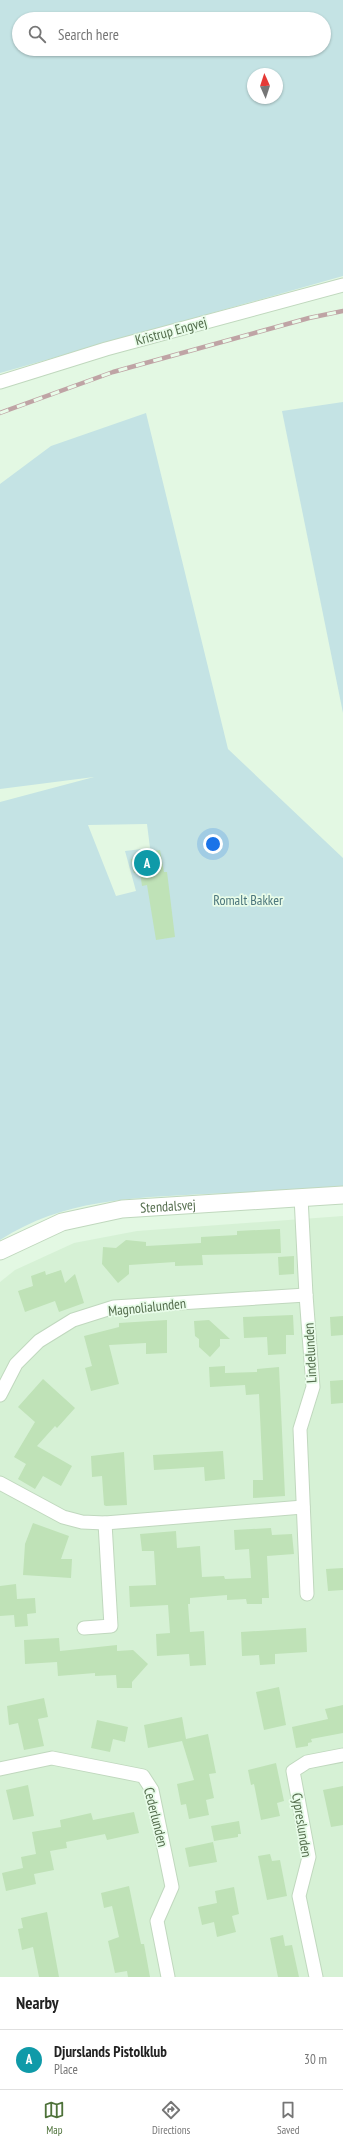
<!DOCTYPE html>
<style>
:root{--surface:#fff;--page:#f6f6f6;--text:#222;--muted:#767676;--line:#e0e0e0;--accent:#4e723a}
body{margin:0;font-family:"PT Sans Narrow",sans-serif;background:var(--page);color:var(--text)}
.compass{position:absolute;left:247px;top:68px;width:36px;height:36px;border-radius:50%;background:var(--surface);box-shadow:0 1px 3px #0004;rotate:357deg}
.you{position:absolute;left:213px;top:844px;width:14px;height:14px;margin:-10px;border:3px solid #fff;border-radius:50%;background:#1a73e8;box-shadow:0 0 0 6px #1a73e833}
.badge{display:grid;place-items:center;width:26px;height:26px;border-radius:50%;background:var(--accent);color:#fff;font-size:13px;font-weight:700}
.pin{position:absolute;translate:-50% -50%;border:2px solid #fff;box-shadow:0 1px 4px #0006}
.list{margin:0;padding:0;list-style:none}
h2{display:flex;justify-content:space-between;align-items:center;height:52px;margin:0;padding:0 16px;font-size:17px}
h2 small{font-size:13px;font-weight:400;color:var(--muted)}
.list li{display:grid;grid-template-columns:26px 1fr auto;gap:12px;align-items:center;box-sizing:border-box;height:60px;padding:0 16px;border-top:1px solid var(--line)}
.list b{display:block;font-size:15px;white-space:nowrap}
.list p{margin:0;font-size:13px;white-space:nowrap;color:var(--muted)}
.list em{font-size:13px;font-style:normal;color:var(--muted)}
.icon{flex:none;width:22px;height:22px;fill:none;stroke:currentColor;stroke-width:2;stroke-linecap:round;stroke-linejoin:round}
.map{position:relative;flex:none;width:343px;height:1977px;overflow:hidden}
.search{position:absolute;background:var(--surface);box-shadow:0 1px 3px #0004;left:12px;right:12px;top:12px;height:44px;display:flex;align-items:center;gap:10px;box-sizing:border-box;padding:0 14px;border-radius:22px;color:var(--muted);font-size:15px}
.sheet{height:112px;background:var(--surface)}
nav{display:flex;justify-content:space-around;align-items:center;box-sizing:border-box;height:56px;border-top:1px solid var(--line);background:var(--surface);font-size:11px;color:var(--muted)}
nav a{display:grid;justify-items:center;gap:2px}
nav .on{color:var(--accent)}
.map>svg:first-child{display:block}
</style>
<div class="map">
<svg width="343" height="1977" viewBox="0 0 343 1977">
<rect width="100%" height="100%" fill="#e3f8e3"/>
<polygon fill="#d6f1d5" points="343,1216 343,1977 0,1977 0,1282 15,1270 74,1243 137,1231"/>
<g fill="#c4e3e4" fill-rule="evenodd">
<path d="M0,0h343v276l-343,97zM19,19h305v30h-305zM253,74h24v24h-24z"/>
<polygon points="343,402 343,713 282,411"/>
<path d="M146,413l82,336 115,109v328c-46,4 -93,6 -139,8 -73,4 -140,5 -204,46v-438l94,-25 -94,12v-305l51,-38zM147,824l3,24 -25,3 11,40 -20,5 -28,-71z"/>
</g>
<g fill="#bfe2b7">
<polygon points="160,850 164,872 167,872 175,937 156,940 147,885 142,886 140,872 134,873 131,859 137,858 137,854"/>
<polygon points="280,1229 281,1253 202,1255 203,1265 175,1266 175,1262 129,1265 129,1274 118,1283 102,1264 103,1247 116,1248 126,1240 146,1242 146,1246 201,1243 201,1237 237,1235 237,1231"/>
<polygon points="294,1256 294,1274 279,1275 278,1257"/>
<polygon points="61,1270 65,1283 75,1274 84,1303 59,1312 55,1301 25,1312 18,1291 33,1286 31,1276 45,1271 46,1275"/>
<polygon points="293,1315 294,1335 286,1335 286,1354 268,1355 267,1337 244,1338 243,1317"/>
<polygon points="343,1316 343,1335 331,1336 330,1317"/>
<polygon points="167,1320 167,1353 146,1354 146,1343 109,1345 119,1384 91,1391 85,1368 92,1366 84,1336 119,1327 119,1323"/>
<polygon points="209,1320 230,1339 220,1339 220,1346 210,1357 199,1347 199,1339 195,1336 194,1321"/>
<polygon points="225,1366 225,1373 257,1372 257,1369 279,1367 285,1496 253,1498 253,1480 263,1480 259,1394 246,1395 245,1385 210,1387 209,1367"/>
<polygon points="43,1379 75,1408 57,1428 55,1426 37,1446 72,1466 61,1486 43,1476 35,1489 18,1479 26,1464 14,1457 35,1422 18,1407"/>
<polygon points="343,1380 343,1403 331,1404 330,1381"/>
<polygon points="223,1451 225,1479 205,1481 204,1467 154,1470 153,1455"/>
<polygon points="124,1452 127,1505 106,1506 104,1505 102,1476 92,1477 91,1456"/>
<polygon points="33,1523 69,1536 61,1559 72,1559 71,1578 23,1575 25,1544"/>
<polygon points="271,1528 272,1535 292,1534 294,1554 267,1556 269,1598 262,1598 262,1604 247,1604 246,1599 227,1600 227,1595 190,1598 190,1604 188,1604 190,1632 204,1631 206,1665 190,1666 189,1654 157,1656 156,1634 170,1633 168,1605 130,1607 129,1586 156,1585 154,1551 142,1551 140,1534 176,1531 177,1548 200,1546 202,1577 224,1576 225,1579 251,1578 249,1549 235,1550 234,1530"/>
<polygon points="343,1568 343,1590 328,1591 326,1569"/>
<polygon points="16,1584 17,1599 35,1598 36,1613 27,1614 28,1626 15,1627 14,1615 0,1616 0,1586"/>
<polygon points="306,1628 307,1652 275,1654 275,1664 260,1665 259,1655 242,1656 241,1632"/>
<polygon points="59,1638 60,1651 117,1645 117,1651 133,1650 148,1664 132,1682 132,1688 117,1688 116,1675 95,1676 95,1673 58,1676 57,1662 25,1664 24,1640"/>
<polygon points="279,1687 286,1725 264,1730 256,1692"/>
<polygon points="44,1698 48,1717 38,1719 44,1746 24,1750 18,1723 9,1725 7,1706"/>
<polygon points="343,1705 343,1733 311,1739 312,1742 308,1743 308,1746 296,1748 292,1727 328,1719 325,1709"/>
<polygon points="182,1717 186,1739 208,1734 216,1773 209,1774 214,1798 206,1800 209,1815 189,1819 186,1804 181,1805 177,1784 194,1780 182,1741 148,1748 144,1725"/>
<polygon points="97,1720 128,1727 125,1742 113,1739 110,1752 91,1748"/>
<polygon points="276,1763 284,1801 277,1803 280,1816 261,1820 254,1784 251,1785 248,1770"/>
<polygon points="28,1785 34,1816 13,1820 6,1790"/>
<polygon points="343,1786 343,1825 331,1827 323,1790"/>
<polygon points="134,1812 139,1833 107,1840 105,1834 66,1842 67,1848 50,1851 54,1870 34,1874 36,1884 6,1891 2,1873 23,1868 21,1857 36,1854 32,1832 61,1827 60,1820 91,1813 93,1820"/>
<polygon points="239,1821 241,1834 238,1834 238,1837 214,1841 211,1826"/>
<polygon points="213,1842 217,1862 189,1867 185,1848"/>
<polygon points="270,1854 272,1861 280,1860 287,1896 267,1900 258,1856"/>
<polygon points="129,1886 141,1944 144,1944 150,1977 128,1977 127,1971 115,1973 108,1941 119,1937 112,1906 104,1908 101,1893"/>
<polygon points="234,1887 239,1914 232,1916 236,1932 217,1937 214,1922 202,1925 198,1907 217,1903 215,1891"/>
<polygon points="47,1912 59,1977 39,1977 33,1947 22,1950 18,1929 23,1928 21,1918"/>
<polygon points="283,1935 285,1946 292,1945 299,1977 278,1977 270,1938"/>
</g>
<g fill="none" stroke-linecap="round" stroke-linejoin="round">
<defs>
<g id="minor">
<polyline points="0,382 106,349 343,285"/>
<polyline points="301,1197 306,1295 313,1387 300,1429 307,1594"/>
<polyline points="0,1395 16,1364 39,1341 73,1320 114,1307 306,1295"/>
<polyline points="0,1483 63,1517 82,1522 105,1523 303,1507"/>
<polyline points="84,1628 111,1626 105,1523"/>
<polyline points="0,1769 52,1758 143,1776 152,1790 172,1887 157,1921 168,1977"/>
<polyline points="316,1977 299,1896 309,1857 293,1771 307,1762 343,1755"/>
</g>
<g id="tertiary">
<path id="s1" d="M0,1251l62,-29 60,-13 221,-14"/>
</g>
</defs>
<use href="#minor" stroke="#c0d8be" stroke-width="15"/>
<use href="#tertiary" stroke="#c0d8be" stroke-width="19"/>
<use href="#minor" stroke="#fff" stroke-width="13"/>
<use href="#tertiary" stroke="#fff" stroke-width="17"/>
<defs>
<polyline id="rail" points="0,413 113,372 309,318 343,311"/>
</defs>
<use href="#rail" stroke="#bfa4a5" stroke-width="4.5"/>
<use href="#rail" stroke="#e8fce9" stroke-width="3" stroke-dasharray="9" stroke-linecap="butt"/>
</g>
<g text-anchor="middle" stroke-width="3.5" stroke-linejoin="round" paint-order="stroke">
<g font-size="14" fill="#546d4d" stroke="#e8fce9">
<text transform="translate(171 331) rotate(-15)" y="5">Kristrup Engvej</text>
<text dy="5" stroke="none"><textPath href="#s1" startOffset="176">Stendalsvej</textPath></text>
<text transform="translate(147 1307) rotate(-6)" y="5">Magnolialunden</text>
<text transform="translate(310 1353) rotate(-93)" y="5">Lindelunden</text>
<text transform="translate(156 1817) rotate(76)" y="5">Cederlunden</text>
<text transform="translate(302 1825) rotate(81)" y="5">Cypreslunden</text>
</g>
<g font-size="14" fill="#4c767c" stroke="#e8fce9">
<text x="248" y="905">Romalt Bakker</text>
</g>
</g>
</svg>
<svg class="compass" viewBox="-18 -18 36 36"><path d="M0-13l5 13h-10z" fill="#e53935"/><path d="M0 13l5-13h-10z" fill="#767676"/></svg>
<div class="you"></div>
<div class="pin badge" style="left:147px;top:863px;background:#0f9aa8">A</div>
<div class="search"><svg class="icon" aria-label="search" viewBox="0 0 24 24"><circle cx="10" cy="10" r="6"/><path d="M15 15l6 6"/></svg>Search here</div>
</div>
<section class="sheet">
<h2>Nearby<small></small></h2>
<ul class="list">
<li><span class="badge" style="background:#0f9aa8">A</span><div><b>Djurslands Pistolklub</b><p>Place</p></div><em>30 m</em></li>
</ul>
</section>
<nav>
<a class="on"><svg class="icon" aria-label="map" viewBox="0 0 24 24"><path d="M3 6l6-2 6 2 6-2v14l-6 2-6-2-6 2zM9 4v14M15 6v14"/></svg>Map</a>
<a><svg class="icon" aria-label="directions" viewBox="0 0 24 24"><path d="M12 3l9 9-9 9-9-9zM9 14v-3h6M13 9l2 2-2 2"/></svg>Directions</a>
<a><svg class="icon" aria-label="saved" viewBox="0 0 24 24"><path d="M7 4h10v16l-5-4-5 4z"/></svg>Saved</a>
</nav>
